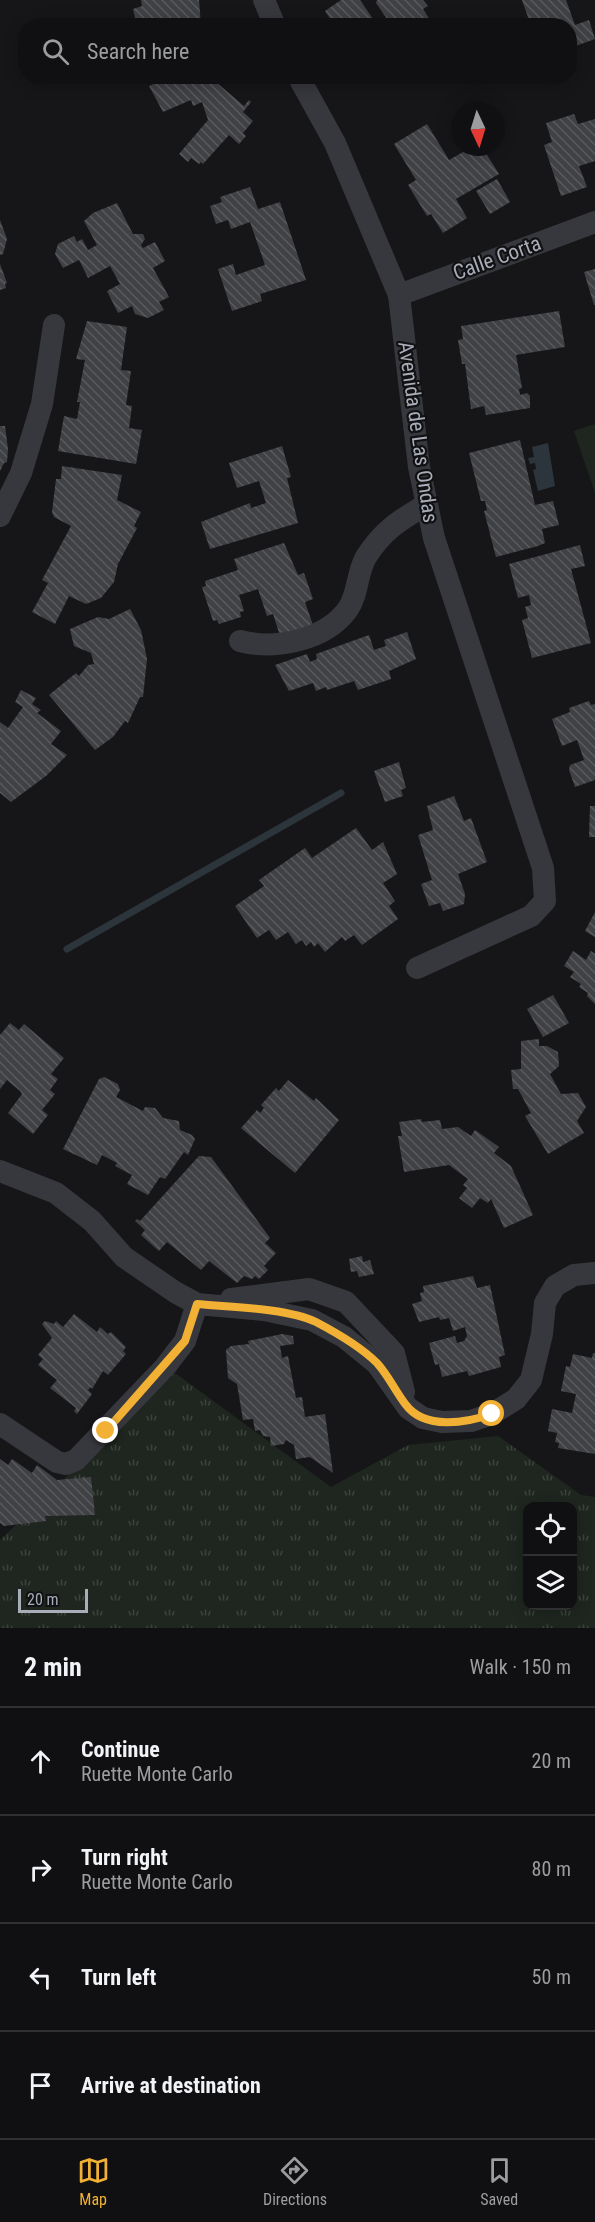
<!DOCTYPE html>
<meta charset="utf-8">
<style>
:root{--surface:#101012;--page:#1e1e20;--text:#f1f3f6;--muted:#9c9d9f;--line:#303032;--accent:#f2b134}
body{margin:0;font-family:"Roboto Condensed",sans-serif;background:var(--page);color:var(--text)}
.controls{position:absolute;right:18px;bottom:18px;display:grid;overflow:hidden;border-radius:12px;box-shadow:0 3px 15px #0003}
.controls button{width:54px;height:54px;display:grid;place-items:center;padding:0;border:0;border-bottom:2px solid var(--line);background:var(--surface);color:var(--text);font:30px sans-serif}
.compass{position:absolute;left:451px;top:102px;width:54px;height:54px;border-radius:50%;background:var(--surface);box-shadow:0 3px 15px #0003;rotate:176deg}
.scale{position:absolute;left:18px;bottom:15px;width:70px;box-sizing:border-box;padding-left:6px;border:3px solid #a8adb8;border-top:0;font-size:16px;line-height:21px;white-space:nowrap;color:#a8adb8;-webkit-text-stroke:4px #111113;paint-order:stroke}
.stop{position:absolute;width:18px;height:18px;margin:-14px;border:4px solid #f2b134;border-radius:50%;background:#fff}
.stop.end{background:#f2b134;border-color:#fff;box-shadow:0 2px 6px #0008}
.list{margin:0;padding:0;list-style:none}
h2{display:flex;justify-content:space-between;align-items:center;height:78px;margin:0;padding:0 24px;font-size:26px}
h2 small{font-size:20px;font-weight:400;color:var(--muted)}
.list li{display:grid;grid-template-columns:39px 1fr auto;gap:18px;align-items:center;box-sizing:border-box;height:108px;padding:0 24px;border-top:2px solid var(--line)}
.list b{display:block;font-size:22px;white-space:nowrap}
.list p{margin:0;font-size:20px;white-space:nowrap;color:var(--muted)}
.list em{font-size:20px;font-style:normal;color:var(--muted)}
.icon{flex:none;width:33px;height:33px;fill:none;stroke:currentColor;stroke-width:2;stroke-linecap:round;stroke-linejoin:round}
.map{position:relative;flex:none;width:595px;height:1628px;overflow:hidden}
.search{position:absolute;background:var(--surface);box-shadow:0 3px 15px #0003;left:18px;right:18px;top:18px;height:66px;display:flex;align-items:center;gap:15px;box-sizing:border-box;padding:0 21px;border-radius:24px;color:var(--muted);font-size:22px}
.sheet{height:510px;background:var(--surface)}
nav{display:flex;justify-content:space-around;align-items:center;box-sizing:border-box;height:84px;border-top:2px solid var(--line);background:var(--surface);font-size:16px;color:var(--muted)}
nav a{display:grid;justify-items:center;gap:3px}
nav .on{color:var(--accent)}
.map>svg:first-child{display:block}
</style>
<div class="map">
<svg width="595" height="1628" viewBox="0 0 595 1628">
<defs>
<pattern id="park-tufts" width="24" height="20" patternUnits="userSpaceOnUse" patternTransform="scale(1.5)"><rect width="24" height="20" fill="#1e261f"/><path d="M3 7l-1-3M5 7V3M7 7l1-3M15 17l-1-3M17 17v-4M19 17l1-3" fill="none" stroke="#3c433d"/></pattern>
<pattern id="building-back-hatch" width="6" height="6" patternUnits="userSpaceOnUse" patternTransform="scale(1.5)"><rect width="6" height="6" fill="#404145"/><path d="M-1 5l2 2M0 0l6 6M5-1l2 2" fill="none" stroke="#595a5e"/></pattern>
</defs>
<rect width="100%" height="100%" fill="#161618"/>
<path fill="url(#park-tufts)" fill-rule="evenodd" d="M175,1373l156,114 77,-42 90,-9 83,59 14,2v131h-595v-88zM528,1506h44v100h-44z"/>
<polygon fill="#1e261f" points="595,424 595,493 574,431"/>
<polygon fill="#2c353c" points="548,443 555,486 538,491 533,470 536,469 535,463 530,464 528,458 534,457 532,447"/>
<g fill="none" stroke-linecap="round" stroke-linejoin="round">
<polyline stroke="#2c353c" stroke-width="7" points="67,949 341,793"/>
</g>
<g fill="url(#building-back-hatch)">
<polygon points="141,0 199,0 201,25 137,26 133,9 142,6"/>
<polygon points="341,0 360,0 373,19 364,26 335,26 325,11"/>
<polygon points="377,0 423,0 428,6 423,9 434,26 392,26 376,3"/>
<polygon points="522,0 566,0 575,25 589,20 595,39 570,48 570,26 531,26"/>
<polygon points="165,76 209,76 244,106 249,100 251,102 243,112 253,121 243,133 246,136 239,144 229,135 203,164 201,162 199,164 191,158 188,162 179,154 208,120 202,102 193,106 191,100 163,112 149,86 165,79"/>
<polygon points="519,76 546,76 546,78 520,83"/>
<polygon points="574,114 578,124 595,119 595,161 579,166 587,187 561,196 544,145 552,142 546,123"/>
<polygon points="427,124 449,160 472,147 482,147 499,174 456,199 467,218 443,233 431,214 427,216 408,185 416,180 394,144"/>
<polygon points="497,179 510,202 490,214 476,191"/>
<polygon points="250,187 258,209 280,202 306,280 260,294 262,301 232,311 218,269 233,264 236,275 265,265 250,222 231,229 228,220 216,224 210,206 222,202 220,197"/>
<polygon points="117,203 133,234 143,234 145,239 141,245 143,248 155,242 165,261 153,268 169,297 159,302 164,310 148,318 135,314 132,306 118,313 107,291 120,284 110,266 88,278 79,260 63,268 55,254 58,244 74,236 77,242 82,239 88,250 97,245 84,221 93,213"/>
<polygon points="0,220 7,239 3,254 0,255"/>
<polygon points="0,264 7,283 5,284 6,288 0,290"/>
<polygon points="595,269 595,305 594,305 584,272"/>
<polygon points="559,311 565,347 516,355 522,388 519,389 520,395 527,393 530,396 530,408 486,415 484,406 471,409 465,364 462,364 458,340 463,339 461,326"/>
<polygon points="87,321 127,327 121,370 131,371 126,405 132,406 129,428 142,430 136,464 58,451 64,416 77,419 80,402 77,402 85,360 76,359"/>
<polygon points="0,426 5,426 8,449 7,462 4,463 0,471"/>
<polygon points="520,440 535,505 553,501 559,525 542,529 545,543 538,546 496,557 484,511 487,510 485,501 481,501 469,453"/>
<polygon points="282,446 291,477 287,478 298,523 210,549 201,522 250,503 251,508 266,503 259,481 237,488 229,463"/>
<polygon points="62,466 122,475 117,500 141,512 134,526 137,528 118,564 114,582 101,598 86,604 69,596 55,624 32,612 48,583 42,580 71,526 54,517 52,512 56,479 61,479"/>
<polygon points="284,543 298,575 304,573 313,599 305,602 315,631 282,642 273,614 267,616 258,589 239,595 244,611 240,612 241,617 219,624 217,620 213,621 202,587 206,586 205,581 238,570 234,559"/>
<polygon points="580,545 585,566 571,569 591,643 532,658 522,620 528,618 525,607 531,605 529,595 518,598 509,564"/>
<polygon points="130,609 141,630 147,659 143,697 140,697 128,723 125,721 113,737 95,750 49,695 76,673 79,676 88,665 94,664 91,653 74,646 70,629 98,617 109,619"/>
<polygon points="407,632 416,659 389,671 391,679 358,690 354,681 327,690 326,687 316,691 313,683 289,691 275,665 307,654 310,662 317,659 316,654 369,635 374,650 386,646 384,640"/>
<polygon points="21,690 36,698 32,704 41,710 37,713 61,731 51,744 67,755 46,776 11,802 0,793 0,722 8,728 23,707 15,702"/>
<polygon points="589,701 591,705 595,704 595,780 575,787 569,770 570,765 584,760 577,740 562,746 552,719 570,712 569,708"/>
<polygon points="399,762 406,788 401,790 403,796 385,802 374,771"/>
<polygon points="454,796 464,821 471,818 487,862 458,874 465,894 464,904 443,911 440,903 429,906 421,884 432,880 418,835 433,830 427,806"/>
<polygon points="590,806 595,806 595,837 589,837"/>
<polygon points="356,828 372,850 383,842 397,874 383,883 395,901 389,906 398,919 362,945 354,935 345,941 342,937 325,952 318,943 314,947 311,942 306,946 302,940 296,944 288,932 276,940 269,930 257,938 235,906 264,886 259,880 305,848 312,858"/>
<polygon points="595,912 595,937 585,931"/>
<polygon points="573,951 586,960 591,951 595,954 595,1004 587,996 588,993 579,987 581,984 570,977 574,972 564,966"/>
<polygon points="553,995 569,1023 543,1037 527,1009"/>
<polygon points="10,1023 19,1030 24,1024 64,1058 51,1074 58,1079 50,1090 55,1094 42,1110 48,1115 33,1134 8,1113 22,1094 20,1091 7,1080 0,1089 0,1035"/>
<polygon points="539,1039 539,1046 547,1046 558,1052 559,1066 550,1074 561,1094 578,1093 586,1107 577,1121 584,1133 548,1154 525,1116 531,1113 518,1089 513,1089 511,1070 521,1069 521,1041"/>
<polygon points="104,1077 118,1084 120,1090 116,1097 143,1111 145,1107 155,1108 163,1118 179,1121 180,1130 192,1135 195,1139 188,1155 184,1152 165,1179 160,1177 148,1195 127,1184 132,1175 115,1166 117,1163 102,1155 97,1165 63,1149 99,1079"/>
<polygon points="288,1080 314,1101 316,1098 339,1120 295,1173 241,1128 257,1110 260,1113 264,1108 261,1105 276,1088 279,1091"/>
<polygon points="421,1119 422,1122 440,1120 442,1129 458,1127 471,1136 475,1130 499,1147 494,1153 511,1166 533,1215 504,1228 491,1199 488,1203 480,1198 472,1208 459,1198 467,1188 463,1185 468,1179 449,1165 404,1172 398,1136 402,1136 399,1122"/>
<polygon points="199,1156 211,1157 270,1238 265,1243 276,1253 264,1266 268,1270 259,1279 255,1276 252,1279 244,1276 237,1283 209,1261 201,1270 167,1242 159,1251 141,1235 145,1230 135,1221 137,1219 140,1221"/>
<polygon points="362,1256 363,1262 370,1260 374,1274 359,1277 357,1271 351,1272 349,1259"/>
<polygon points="473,1276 477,1288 490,1285 505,1355 499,1357 501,1367 469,1376 467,1371 442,1377 439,1364 435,1365 429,1343 455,1336 457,1343 464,1341 467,1336 465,1327 453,1331 449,1318 440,1320 439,1317 419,1322 412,1304 422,1301 420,1293 424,1292 423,1286"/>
<polygon points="74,1314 97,1332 100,1327 108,1334 111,1332 126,1347 123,1351 126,1354 108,1375 103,1371 92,1389 91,1387 88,1390 92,1394 77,1414 74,1411 76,1408 50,1388 57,1380 38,1365 43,1359 38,1355 52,1338 42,1324 45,1321 54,1324 56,1321 63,1327"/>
<polygon points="282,1334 293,1336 294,1344 280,1346 282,1358 288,1356 296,1398 302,1397 305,1417 325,1414 333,1473 310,1457 296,1459 294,1445 286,1440 284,1444 271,1446 270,1437 263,1436 260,1430 255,1431 253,1419 243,1420 237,1384 228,1378 226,1350 231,1346 249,1344 248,1341"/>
<polygon points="593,1353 595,1353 595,1454 558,1448 559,1443 555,1442 557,1433 548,1431 552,1409 572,1413 576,1394 561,1391 566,1366 570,1367 573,1354 592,1358"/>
<polygon points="0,1459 8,1465 12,1459 32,1473 37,1465 57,1480 91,1477 95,1515 45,1516 46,1521 4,1526 0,1523"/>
</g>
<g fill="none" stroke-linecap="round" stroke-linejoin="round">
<g stroke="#37383d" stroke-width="22">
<polyline points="264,0 275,26"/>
<polyline points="298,76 335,143 399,295 419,467 434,538 543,868 545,901 531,916 417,968"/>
<polyline points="399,295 595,222"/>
<polyline points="0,516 21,473 42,404 54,325"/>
<path d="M240,641c34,9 85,0 108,-32 10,-14 9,-37 18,-52 17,-27 34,-37 61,-53"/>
<polyline points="0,1171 56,1193 92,1221 124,1257 175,1292 197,1304 264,1310 312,1320 344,1337 377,1364 408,1408 423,1418 442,1422 471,1421 492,1414 516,1399 531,1380 542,1334 545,1303 555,1286 574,1275 595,1273"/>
<polyline points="231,1299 309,1289 346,1302 394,1353 404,1392"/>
<polyline points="0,1424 57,1462 66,1464 76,1460 165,1367 185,1341 197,1304"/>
</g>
</g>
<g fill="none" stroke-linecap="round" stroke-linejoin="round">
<path stroke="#f2b134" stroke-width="8" d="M106,1431l79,-90 12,-37c33,3 90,4 119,18 21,11 44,24 61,41 11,12 19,29 29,42 19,25 60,18 86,9"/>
</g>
<g text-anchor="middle" stroke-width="4.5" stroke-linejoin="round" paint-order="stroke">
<g font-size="21" fill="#a8adb8" stroke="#111113">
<text transform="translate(497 258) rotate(-20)" y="7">Calle Corta</text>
<text transform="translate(418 432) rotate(82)" y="7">Avenida de Las Ondas</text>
</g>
</g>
</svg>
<div class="controls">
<button><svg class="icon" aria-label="locate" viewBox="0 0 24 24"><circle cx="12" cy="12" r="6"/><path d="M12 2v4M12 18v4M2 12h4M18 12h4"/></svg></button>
<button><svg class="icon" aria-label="layers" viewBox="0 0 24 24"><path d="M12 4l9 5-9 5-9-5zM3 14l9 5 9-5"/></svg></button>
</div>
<svg class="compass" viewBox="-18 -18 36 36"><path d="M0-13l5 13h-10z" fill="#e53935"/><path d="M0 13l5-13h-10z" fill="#9c9d9f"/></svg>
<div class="scale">20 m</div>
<div class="stop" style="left:492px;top:1414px"></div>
<div class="stop end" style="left:106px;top:1431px"></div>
<div class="search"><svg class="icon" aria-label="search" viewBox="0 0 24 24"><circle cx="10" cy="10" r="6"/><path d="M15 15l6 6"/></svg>Search here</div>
</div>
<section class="sheet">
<h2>2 min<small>Walk · 150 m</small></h2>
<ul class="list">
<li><svg class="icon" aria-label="ahead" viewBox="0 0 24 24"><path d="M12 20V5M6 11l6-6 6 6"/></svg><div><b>Continue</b><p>Ruette Monte Carlo</p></div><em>20 m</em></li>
<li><svg class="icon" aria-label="right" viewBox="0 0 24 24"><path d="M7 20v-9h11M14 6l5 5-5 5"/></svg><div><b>Turn right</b><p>Ruette Monte Carlo</p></div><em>80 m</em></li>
<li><svg class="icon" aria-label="left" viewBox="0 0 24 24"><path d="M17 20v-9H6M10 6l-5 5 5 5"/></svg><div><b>Turn left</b></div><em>50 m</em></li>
<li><svg class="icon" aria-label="arrive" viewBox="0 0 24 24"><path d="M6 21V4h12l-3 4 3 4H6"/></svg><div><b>Arrive at destination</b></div></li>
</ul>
</section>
<nav>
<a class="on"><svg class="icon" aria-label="map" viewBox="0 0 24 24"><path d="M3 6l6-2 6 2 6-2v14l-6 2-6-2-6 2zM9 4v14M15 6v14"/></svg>Map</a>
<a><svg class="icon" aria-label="directions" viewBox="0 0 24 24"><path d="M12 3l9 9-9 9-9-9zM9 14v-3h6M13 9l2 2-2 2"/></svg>Directions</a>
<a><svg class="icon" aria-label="saved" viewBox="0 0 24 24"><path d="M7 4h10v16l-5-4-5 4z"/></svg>Saved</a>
</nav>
